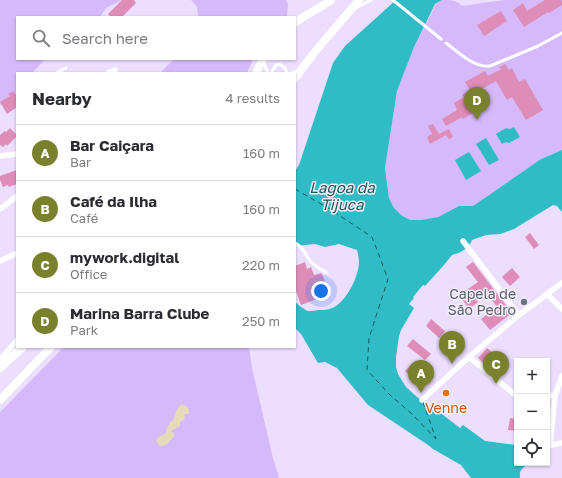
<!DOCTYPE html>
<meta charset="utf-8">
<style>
:root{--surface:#fff;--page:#f2f2f3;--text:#2b2b33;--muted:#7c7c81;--line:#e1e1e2;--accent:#7a812c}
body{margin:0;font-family:"Golos Text",sans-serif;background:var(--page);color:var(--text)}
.controls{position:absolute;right:12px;bottom:12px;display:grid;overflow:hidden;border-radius:0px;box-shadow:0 1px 3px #0004}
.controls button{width:36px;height:36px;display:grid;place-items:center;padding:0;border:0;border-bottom:1px solid var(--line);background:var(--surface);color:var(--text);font:20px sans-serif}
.you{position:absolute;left:321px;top:291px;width:14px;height:14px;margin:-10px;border:3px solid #fff;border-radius:50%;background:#1a73e8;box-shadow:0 0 0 6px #1a73e833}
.badge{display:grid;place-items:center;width:26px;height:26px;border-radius:50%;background:var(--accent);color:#fff;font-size:13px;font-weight:700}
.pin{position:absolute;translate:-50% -33px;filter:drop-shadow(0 1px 2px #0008)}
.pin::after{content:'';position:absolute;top:21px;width:14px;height:12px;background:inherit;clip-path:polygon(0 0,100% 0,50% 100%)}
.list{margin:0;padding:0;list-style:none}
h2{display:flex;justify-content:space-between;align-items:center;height:52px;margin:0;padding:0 16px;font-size:17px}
h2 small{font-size:13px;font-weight:400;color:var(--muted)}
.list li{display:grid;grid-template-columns:26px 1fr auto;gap:12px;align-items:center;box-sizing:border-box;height:56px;padding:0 16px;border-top:1px solid var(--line)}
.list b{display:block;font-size:15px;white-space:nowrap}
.list p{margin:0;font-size:13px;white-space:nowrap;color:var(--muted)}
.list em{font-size:13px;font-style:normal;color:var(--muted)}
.icon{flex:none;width:22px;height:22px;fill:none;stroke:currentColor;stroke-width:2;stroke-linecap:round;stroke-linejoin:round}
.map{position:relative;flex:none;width:562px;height:478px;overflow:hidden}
.search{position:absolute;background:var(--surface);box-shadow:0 1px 3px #0004;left:16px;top:16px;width:280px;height:44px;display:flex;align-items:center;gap:10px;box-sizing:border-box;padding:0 14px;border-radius:0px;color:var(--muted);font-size:15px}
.panel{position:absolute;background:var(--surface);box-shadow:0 1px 3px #0004;left:16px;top:72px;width:280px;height:276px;border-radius:0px}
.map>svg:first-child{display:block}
</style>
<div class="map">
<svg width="562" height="478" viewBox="0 0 562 478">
<rect width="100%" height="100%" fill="#ecdefe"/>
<g fill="#d6b9fb">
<polygon points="0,0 122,0 106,8 100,17 17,17 17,59 45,59 32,73 17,73 17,93 12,98 0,105"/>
<polygon points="191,0 286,0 288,4 287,17 198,17 197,7"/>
<path d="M442,0c8,0 15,0 20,6l42,-6h58v150l-21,9 -68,47h-14l-21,11 -17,3h-11l-9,-5 -7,-7 -5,-10 -4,-30 12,-77 17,-44 22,-43z"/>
<polygon points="174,59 253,59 247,73 160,73"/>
<polygon points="64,347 249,347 252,368 273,458 279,478 0,478 0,412"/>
</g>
<path fill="#e5dbb6" d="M182,404l6,3 1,5 -1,2h-4l1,2 -1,4 -4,2v4l-9,5v1l3,1v3c-4,5 -7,10 -14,10l-4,-5 2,-4 7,-3c2,-6 4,-12 9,-15 0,-5 4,-12 8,-15z"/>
<g fill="#30bcc7">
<path d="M396,0h46l-7,4 -21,43 -17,44 -12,77 4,30 5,10 7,7 9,5h11l17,-3 21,-11h14l68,-47 21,-9v62l-5,-6 -4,-1 -39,24 -14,5 -14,1 -14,5c-3,8 -11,13 -20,15l-8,10 -19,21 -2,-1 -10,12 1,1 -5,6 5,4 -13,22 -2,6 -3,21v10l2,7 8,13 11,10 8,5 6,6 7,3 22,17 3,-3 22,16 32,4v18h11c-5,6 -9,6 -8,15h-49l-10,-13 -28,-16 -5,-4 -60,-40 -31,-37 -12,-6 -7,1 -17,-29 -6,-6v-26c4,3 8,7 13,9 3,0 7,0 10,-1 6,0 12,0 18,-4 11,-7 23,-30 23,-44 0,-4 -1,-8 -2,-12l-18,-6 -14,3 -10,-3 -20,2v-75l4,-6 34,-102 12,-17z"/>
<polygon points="514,127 520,137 509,143 506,142 502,144 496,134 506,128 510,129"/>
<polygon points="486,138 499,160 489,165 476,144"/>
<polygon points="469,152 481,171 466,180 455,160"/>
</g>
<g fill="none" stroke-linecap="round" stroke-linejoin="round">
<g stroke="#20575c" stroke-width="1" stroke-dasharray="5 4" stroke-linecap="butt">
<polyline points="295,189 328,208 372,237 388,279 369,338 367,370 389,394 412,414 436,439"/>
<polyline points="423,402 436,439"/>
</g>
</g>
<g fill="#de8cb8">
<polygon points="122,0 134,0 136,3 122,17 111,17 108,14"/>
<polygon points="545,0 561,0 562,2 562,5 549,13 548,12 524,27 513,10 523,3 527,11"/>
<polygon points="501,11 507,21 484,36 477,25"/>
<polygon points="505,64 509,70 512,68 519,82 525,79 543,110 526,120 512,97 507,100 496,81 480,90 481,92 471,98 478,110 463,119 462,117 446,126 442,119 457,110 454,103 464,97 462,95 470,90 465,82 485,71 488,76 501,69 499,67"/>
<polygon points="13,91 17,97 17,107 7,114 0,102 10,96 8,94"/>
<polygon points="433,124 439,134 449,129 453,137 449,139 446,135 430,144 427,137 432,134 428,126"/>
<polygon points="10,128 17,135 17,136 7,146 6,144 3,147 0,145 0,135 5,131 6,132"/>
<polygon points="17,170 17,184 9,187 8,185 3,187 0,180 0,176"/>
<polygon points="530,233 539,245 534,249 525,237"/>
<polygon points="305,262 307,269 311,267 314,275 321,273 322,274 330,294 301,305 295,288 295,266"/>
<polygon points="473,262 512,313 490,330 481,319 497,307 485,291 475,298 478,302 469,309 459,295 478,282 466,267"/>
<polygon points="512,268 520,277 510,286 502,277"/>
<polygon points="431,319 445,331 439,338 426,326"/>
<polygon points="413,339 431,354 425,360 407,346"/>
<polygon points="487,348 494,354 485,364 478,358"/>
<polygon points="411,365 421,375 415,381 405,371"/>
<polygon points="510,418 517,419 517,431 508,430"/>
</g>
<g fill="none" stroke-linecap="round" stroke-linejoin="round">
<g stroke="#fff" stroke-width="3">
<polyline points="393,0 441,39"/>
<polyline points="356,8 371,0"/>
<path d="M446,43c12,9 28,25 44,23l48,-20 24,-13"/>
<polyline points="263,61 268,73"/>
<polyline points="56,73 66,68"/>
<polyline points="271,73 276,65 279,64 285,68 287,73"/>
<polyline points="290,73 298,71"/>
<path d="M295,243c8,3 11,13 16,19 5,5 11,8 16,11"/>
</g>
<g stroke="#fff" stroke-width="5.5">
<polyline points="108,73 115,70"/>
<polyline points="0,156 17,154"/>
<polyline points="0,209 17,196"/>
<polyline points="463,241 519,315"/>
<polyline points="0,261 17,253"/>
<polyline points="547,294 562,309"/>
<polyline points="469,357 513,393 517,394"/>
<polyline points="0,360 17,340"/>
<polyline points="547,395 555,396"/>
<polyline points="422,400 469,357 519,315 562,283"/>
<polyline points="550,445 555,396 562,376"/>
<polyline points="547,446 562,443"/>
</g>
<g stroke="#fff" stroke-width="8">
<path d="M295,23c11,-9 24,-14 36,-23"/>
<polyline points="256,73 263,59"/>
<polyline points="295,78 314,53 359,0"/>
<polyline points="0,368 23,347"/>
<polyline points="0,400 51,347"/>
</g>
</g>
<circle fill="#6b7280" stroke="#f5effc" stroke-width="1.5" cx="524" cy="302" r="4"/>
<circle fill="#e8710a" stroke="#f5effc" stroke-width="1.5" cx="446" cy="393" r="4"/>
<g text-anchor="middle" stroke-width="3" stroke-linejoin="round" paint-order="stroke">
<g font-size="14" fill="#5b616d" stroke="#f5effc" text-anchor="end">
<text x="516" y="299">Capela de<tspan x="516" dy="16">São Pedro</tspan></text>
</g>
<g font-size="14" fill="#c56008" stroke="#f5effc">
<text x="446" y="413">Venne</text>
</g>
<g font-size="15" font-style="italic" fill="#20575c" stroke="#f5effc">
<text x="342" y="193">Lagoa da<tspan x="342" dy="17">Tijuca</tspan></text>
</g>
</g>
</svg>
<div class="controls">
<button>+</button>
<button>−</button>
<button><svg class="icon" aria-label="locate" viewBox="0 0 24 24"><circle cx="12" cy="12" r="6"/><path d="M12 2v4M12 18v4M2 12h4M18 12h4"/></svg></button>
</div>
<div class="you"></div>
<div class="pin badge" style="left:421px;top:393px">A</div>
<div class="pin badge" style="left:452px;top:364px">B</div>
<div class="pin badge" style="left:496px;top:384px">C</div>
<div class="pin badge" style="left:477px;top:120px">D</div>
<div class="search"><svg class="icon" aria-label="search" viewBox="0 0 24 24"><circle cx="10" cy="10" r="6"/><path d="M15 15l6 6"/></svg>Search here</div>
<section class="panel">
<h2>Nearby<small>4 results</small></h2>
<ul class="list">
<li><span class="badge">A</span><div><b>Bar Caiçara</b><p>Bar</p></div><em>160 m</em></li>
<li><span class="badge">B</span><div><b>Café da Ilha</b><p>Café</p></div><em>160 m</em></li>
<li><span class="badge">C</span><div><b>mywork.digital</b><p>Office</p></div><em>220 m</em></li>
<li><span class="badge">D</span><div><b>Marina Barra Clube</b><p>Park</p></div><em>250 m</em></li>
</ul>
</section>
</div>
